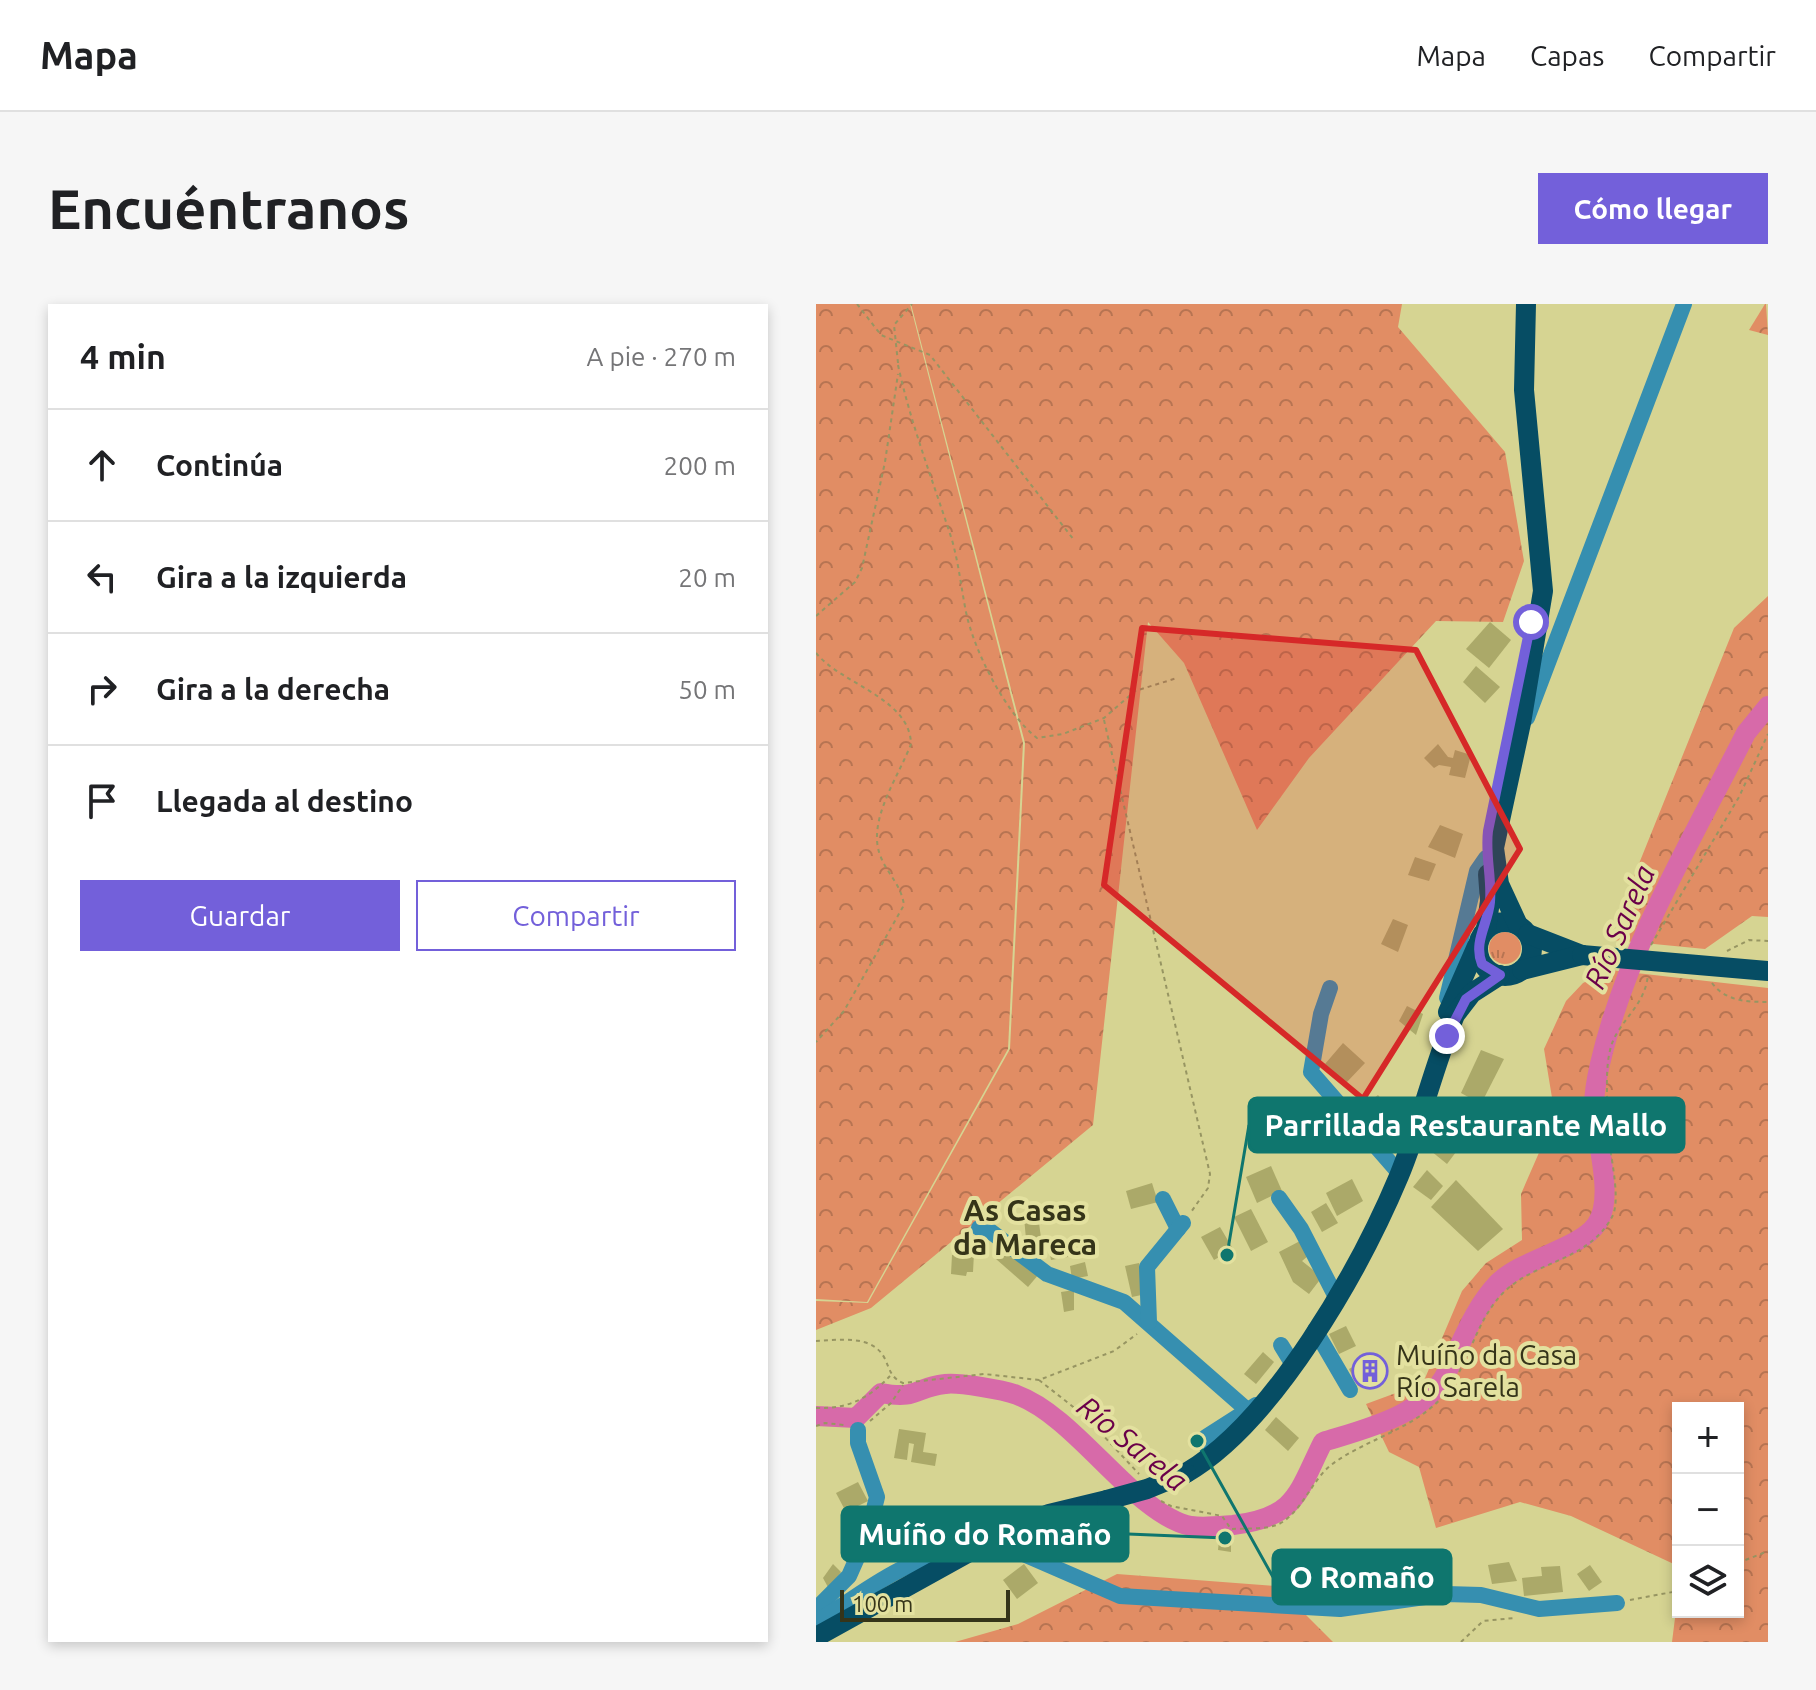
<!DOCTYPE html>
<html lang="es">
<meta charset="utf-8">
<style>
:root{--surface:#fff;--page:#f6f6f6;--text:#202124;--muted:#757577;--line:#e0e0e0;--accent:#7360da}
body{margin:0;font-family:Ubuntu,sans-serif;background:var(--page);color:var(--text)}
.controls{position:absolute;right:24px;bottom:24px;display:grid;overflow:hidden;border-radius:0px;box-shadow:0 4px 12px #0003}
.controls button{width:72px;height:72px;display:grid;place-items:center;padding:0;border:0;border-bottom:2px solid var(--line);background:var(--surface);color:var(--text);font:40px sans-serif}
.scale{position:absolute;left:24px;bottom:20px;width:170px;box-sizing:border-box;padding-left:8px;border:4px solid #353419;border-top:0;font-size:22px;line-height:28px;white-space:nowrap;color:#353419;-webkit-text-stroke:6px #e3e19f;paint-order:stroke}
.stop{position:absolute;width:24px;height:24px;margin:-18px;border:6px solid #7360da;border-radius:50%;background:#fff}
.stop.end{background:#7360da;border-color:#fff;box-shadow:0 2px 8px #0008}
.list{margin:0;padding:0;list-style:none}
h2{display:flex;justify-content:space-between;align-items:center;height:104px;margin:0;padding:0 32px;font-size:34px}
h2 small{font-size:26px;font-weight:400;color:var(--muted)}
.list li{display:grid;grid-template-columns:52px 1fr auto;gap:24px;align-items:center;box-sizing:border-box;height:112px;padding:0 32px;border-top:2px solid var(--line)}
.list b{display:block;font-size:30px;white-space:nowrap}
.list em{font-size:26px;font-style:normal;color:var(--muted)}
.actions{display:flex;gap:16px;padding:24px 32px}
.actions a{flex:1;padding:18px 0;border:2px solid var(--accent);border-radius:0px;text-align:center;font-size:28px;color:var(--accent)}
.actions .main{background:var(--accent);color:#fff}
.icon{flex:none;width:44px;height:44px;fill:none;stroke:currentColor;stroke-width:2;stroke-linecap:round;stroke-linejoin:round}
.map{position:relative;flex:none;width:952px;height:1338px;overflow:hidden;border-radius:0px}
header{display:flex;align-items:center;gap:48px;box-sizing:border-box;height:112px;padding:0 40px;background:var(--surface);border-bottom:2px solid var(--line)}
header strong{font-size:38px}
nav{display:flex;gap:44px;margin-inline-start:auto;font-size:28px}
.intro{display:flex;align-items:center;justify-content:space-between;box-sizing:border-box;height:192px;padding:0 48px}
h1{margin:0;font-size:56px}
.button{padding:20px 36px;border-radius:0px;background:var(--accent);color:#fff;font-size:28px;font-weight:700}
main{display:flex;gap:48px;padding:0 48px}
aside{flex:1;background:var(--surface);border-radius:0px;box-shadow:0 4px 12px #0003}
.map>svg:first-child{display:block}
</style>
<header>
<strong>Mapa</strong>
<nav><a>Mapa</a><a>Capas</a><a>Compartir</a></nav>
</header>
<div class="intro"><h1>Encuéntranos</h1><a class="button">Cómo llegar</a></div>
<main>
<aside>
<h2>4 min<small>A pie · 270 m</small></h2>
<ul class="list">
<li><svg class="icon" aria-label="ahead" viewBox="0 0 24 24"><path d="M12 20V5M6 11l6-6 6 6"/></svg><div><b>Continúa</b></div><em>200 m</em></li>
<li><svg class="icon" aria-label="left" viewBox="0 0 24 24"><path d="M17 20v-9H6M10 6l-5 5 5 5"/></svg><div><b>Gira a la izquierda</b></div><em>20 m</em></li>
<li><svg class="icon" aria-label="right" viewBox="0 0 24 24"><path d="M7 20v-9h11M14 6l5 5-5 5"/></svg><div><b>Gira a la derecha</b></div><em>50 m</em></li>
<li><svg class="icon" aria-label="arrive" viewBox="0 0 24 24"><path d="M6 21V4h12l-3 4 3 4H6"/></svg><div><b>Llegada al destino</b></div></li>
</ul>
<div class="actions"><a class="main">Guardar</a><a>Compartir</a></div>
</aside>
<div class="map">
<svg width="952" height="1338" viewBox="0 0 952 1338">
<defs>
<pattern id="grass-tufts" width="24" height="20" patternUnits="userSpaceOnUse" patternTransform="scale(2)"><rect width="24" height="20" fill="#e18d64"/><path d="M3 7l-1-3M5 7V3M7 7l1-3M15 17l-1-3M17 17v-4M19 17l1-3" fill="none" stroke="#b77452"/></pattern>
<pattern id="forest-crowns" width="20" height="18" patternUnits="userSpaceOnUse" patternTransform="scale(2)"><rect width="20" height="18" fill="#e18d64"/><path d="M2 6a3 3 0 1 1 6 0M12 15a3 3 0 1 1 6 0" fill="none" stroke="#b77452"/></pattern>
</defs>
<rect width="100%" height="100%" fill="#d6d492"/>
<circle fill="url(#grass-tufts)" cx="689" cy="644" r="16"/>
<g fill="url(#forest-crowns)">
<polygon points="0,0 94,0 207,439 192,745 51,998 0,995"/>
<polygon points="95,0 586,0 582,23 689,148 708,257 687,318 620,317 493,454 441,526 368,359 332,318 277,821 55,1004 0,1026 0,997 52,999 194,745 209,439"/>
<polygon points="950,0 952,31 933,26 949,0"/>
<polygon points="952,292 952,613 936,612 889,645 797,636 818,572 918,324"/>
<polygon points="794,666 952,684 952,1338 856,1338 862,1290 862,1308 922,1308 922,1104 862,1104 862,1262 755,1212 704,1198 620,1224 603,1163 573,1148 550,1100 607,1079 646,987 670,959 706,936 705,890 739,812 728,745 750,697 767,679"/>
<polygon points="301,1270 461,1282 517,1338 139,1338 202,1320"/>
</g>
<g fill="none" stroke-linecap="round" stroke-linejoin="round">
<path stroke="#d76aa9" stroke-width="20" d="M0,1112l40,2 25,-25c38,7 34,-6 64,-9 13,-2 59,6 72,11 60,22 118,120 174,131 13,2 29,0 42,-1 64,-8 64,-31 90,-83 42,-13 103,-27 124,-70 15,-30 27,-64 51,-89 24,-24 81,-34 98,-58 20,-26 -1,-87 -2,-119 0,-13 3,-29 6,-42 27,-117 92,-224 146,-331l22,-27"/>
</g>
<g fill="#aba969">
<polygon points="674,318 695,336 673,364 650,345"/>
<polygon points="660,362 684,383 669,399 647,378"/>
<polygon points="622,440 632,453 637,454 639,446 655,451 649,474 633,471 635,463 623,461 618,464 608,454"/>
<polygon points="624,521 647,530 639,554 612,543"/>
<polygon points="599,553 620,560 613,577 592,571"/>
<polygon points="577,615 592,621 582,648 565,640"/>
<polygon points="591,702 607,710 600,731 583,717"/>
<polygon points="527,739 549,759 530,779 509,760"/>
<polygon points="665,746 688,755 665,800 645,789"/>
<polygon points="562,791 580,812 561,828 542,807"/>
<polygon points="627,832 643,844 631,860 615,847"/>
<polygon points="455,862 466,887 441,899 430,873"/>
<polygon points="611,866 627,882 615,896 597,883"/>
<polygon points="536,875 547,897 521,912 510,889"/>
<polygon points="640,876 687,925 662,947 615,903"/>
<polygon points="336,879 342,898 315,905 310,887"/>
<polygon points="510,899 522,919 506,928 495,908"/>
<polygon points="435,905 452,938 435,947 418,913"/>
<polygon points="222,911 225,934 210,935 208,913"/>
<polygon points="404,923 417,945 398,956 385,933"/>
<polygon points="249,937 252,953 235,956 232,941"/>
<polygon points="484,937 492,952 486,957 506,973 493,990 477,978 463,948"/>
<polygon points="188,944 223,970 212,983 180,955"/>
<polygon points="143,948 158,949 157,968 151,968 150,972 135,970 136,951 143,951"/>
<polygon points="269,958 272,972 256,975 254,962"/>
<polygon points="323,959 330,990 316,993 309,962"/>
<polygon points="258,986 258,1006 248,1008 245,988"/>
<polygon points="530,1022 540,1042 523,1050 513,1030"/>
<polygon points="447,1048 458,1058 440,1080 428,1070"/>
<polygon points="553,1054 565,1076 542,1082 533,1065"/>
<polygon points="460,1113 483,1134 472,1147 449,1126"/>
<polygon points="83,1125 110,1129 107,1148 121,1150 119,1162 95,1158 98,1140 93,1139 91,1156 78,1154"/>
<polygon points="42,1178 52,1197 30,1208 20,1189"/>
<polygon points="404,1227 415,1228 415,1248 402,1246"/>
<polygon points="693,1258 701,1277 676,1280 672,1261"/>
<polygon points="17,1260 25,1268 13,1285 7,1274"/>
<polygon points="208,1260 222,1279 201,1295 187,1276"/>
<polygon points="774,1261 786,1278 773,1287 761,1270"/>
<polygon points="744,1262 747,1288 708,1292 706,1274 726,1272 725,1263"/>
<polygon points="633,1263 636,1278 623,1281 619,1266"/>
</g>
<g fill="none" stroke-linecap="round" stroke-linejoin="round">
<g stroke="#979562" stroke-width="2" stroke-dasharray="4 4" stroke-linecap="butt">
<polyline points="41,0 65,31 114,51 258,236"/>
<polyline points="82,59 78,21 96,0"/>
<path d="M82,61c13,60 35,116 54,175 7,25 9,47 14,72 8,39 40,102 71,126l26,-4 41,-16 31,-27 42,-13"/>
<polyline points="0,312 39,278 46,264 69,158 82,70"/>
<path d="M0,349c25,31 94,45 95,91 -12,32 -44,76 -31,111 7,19 21,29 24,50l-60,106 -28,31"/>
<polyline points="288,416 394,870 392,884 375,908"/>
<polyline points="835,641 923,493 952,430"/>
<polyline points="911,647 933,636 952,637"/>
<path d="M896,679c13,18 35,19 56,19"/>
<path d="M0,1037c23,-1 57,-7 69,18 5,11 6,19 18,24l81,-9 55,6 75,-29 23,-17"/>
<polyline points="223,1076 270,1113 323,1170"/>
<path d="M0,1104c32,1 52,-9 74,-32"/>
<polyline points="54,1117 75,1099 87,1081"/>
<polyline points="0,1122 9,1119 28,1121"/>
<path d="M345,1197l10,5 51,10 9,13c16,-1 34,1 48,-5 22,-11 33,-44 52,-59 36,-27 89,-37 117,-75 23,-31 28,-71 57,-99 35,-32 83,-30 107,-74 11,-20 -6,-75 -5,-101 1,-25 -4,-61 10,-83 13,-21 28,-32 31,-58"/>
<polyline points="269,1228 311,1233"/>
<polyline points="922,1259 952,1247"/>
<polyline points="814,1296 862,1287"/>
<polyline points="645,1338 667,1317 698,1314"/>
</g>
<g stroke="#368fb0" stroke-width="16">
<polyline points="711,414 868,0"/>
<polyline points="514,684 505,710 495,768 584,870"/>
<polyline points="631,694 661,567 670,554"/>
<polyline points="463,894 485,925 520,993"/>
<polyline points="347,895 362,925"/>
<polyline points="163,924 170,924 231,970 308,998 438,1112"/>
<polyline points="333,1018 331,963 367,919"/>
<polyline points="499,1026 534,1086"/>
<polyline points="465,1041 476,1059"/>
<polyline points="393,1154 390,1133 440,1101"/>
<polyline points="226,1213 256,1225"/>
<polyline points="184,1231 205,1249 304,1292 524,1305 630,1290 665,1291 723,1305 801,1299"/>
<polyline points="0,1305 33,1272 52,1229 61,1193 42,1139 42,1126"/>
<path d="M0,1317c30,-13 102,-78 132,-57"/>
</g>
<g stroke="#064d64" stroke-width="20">
<circle cx="689" cy="645" r="27"/>
<polyline points="702,621 683,580 678,544 705,419 727,287 708,86 710,0"/>
<polyline points="670,625 674,597 672,570"/>
<polyline points="712,630 766,651"/>
<polyline points="706,666 766,651"/>
<polyline points="632,708 661,642"/>
<path d="M370,1169c88,-51 174,-204 213,-297 22,-53 34,-109 56,-161l17,-22 28,-18"/>
<polyline points="0,1333 184,1231 233,1210 291,1196"/>
</g>
<g stroke="#064d64" stroke-width="20">
<polyline points="766,651 952,667"/>
<polyline points="291,1196 331,1185 370,1169"/>
</g>
</g>
<g fill="none" stroke-linecap="round" stroke-linejoin="round">
<path stroke="#7360da" stroke-width="10" d="M631,732l19,-37 34,-24 -18,-11c-9,-22 6,-40 8,-62 2,-24 -5,-47 -2,-71l43,-209"/>
</g>
<path fill="#d62828" fill-opacity="0.2" stroke="#d62828" stroke-width="6" stroke-linejoin="round" d="M326,324l274,22 104,199 -157,250 -259,-214z"/>
<defs>
<symbol id="building-ring" viewBox="-11 -11 22 22"><circle r="9.5" fill="#e3e19f" stroke="#7360da" stroke-width="1.5"/><path d="M-4-6H4V6H1V3H-1V6H-4ZM-2.5-4.3h1.7v1.8h-1.7ZM.8-4.3h1.7v1.8H.8ZM-2.5-1h1.7V.8h-1.7ZM.8-1h1.7V.8H.8Z" fill="#7360da"/></symbol>
</defs>
<g fill-rule="evenodd">
<use href="#building-ring" x="534" y="1047" width="40" height="40"/>
</g>
<g text-anchor="middle" stroke-width="8" stroke-linejoin="round" paint-order="stroke">
<g font-size="28" fill="#353419" stroke="#e3e19f" text-anchor="start">
<text x="580" y="1061">Muíño da Casa<tspan x="580" dy="32">Río Sarela</tspan></text>
</g>
<g font-size="30" font-style="italic" fill="#6a0049" stroke="#e3e19f">
<text transform="translate(804 623) rotate(-66)" y="10">Río Sarela</text>
<text transform="translate(316 1140) rotate(39)" y="10">Río Sarela</text>
</g>
<g font-size="30" font-weight="bold" fill="#353419" stroke="#e3e19f">
<text x="209" y="917">As Casas<tspan x="209" dy="34">da Mareca</tspan></text>
</g>
</g>
<path fill="none" stroke="#0f766e" stroke-width="3" d="M411 951L433 821M409 1234L312 1230M381 1137L457 1273"/>
<g fill="#0f766e" stroke="#e3e19f" stroke-width="3">
<circle cx="411" cy="951" r="8"/>
<circle cx="409" cy="1234" r="8"/>
<circle cx="381" cy="1137" r="8"/>
</g>
<g fill="#0f766e" stroke="#0f766e" stroke-width="3">
<rect x="433" y="794" width="435" height="54" rx="8"/>
<rect x="26" y="1203" width="286" height="54" rx="8"/>
<rect x="457" y="1246" width="178" height="54" rx="8"/>
</g>
<g font-size="30" text-anchor="middle" font-weight="bold" fill="#fff">
<text x="650" y="832">Parrillada Restaurante Mallo</text>
<text x="169" y="1241">Muíño do Romaño</text>
<text x="546" y="1284">O Romaño</text>
</g>
</svg>
<div class="controls">
<button>+</button>
<button>−</button>
<button><svg class="icon" aria-label="layers" viewBox="0 0 24 24"><path d="M12 4l9 5-9 5-9-5zM3 14l9 5 9-5"/></svg></button>
</div>
<div class="scale">100 m</div>
<div class="stop" style="left:715px;top:318px"></div>
<div class="stop end" style="left:631px;top:732px"></div>
</div>
</main>
